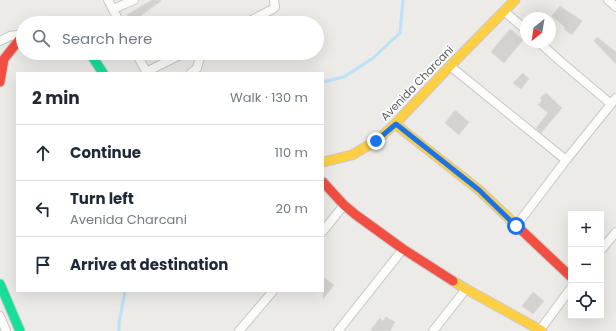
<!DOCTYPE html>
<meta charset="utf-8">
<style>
:root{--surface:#fff;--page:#f2f2f3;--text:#1f2937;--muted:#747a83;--line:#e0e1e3}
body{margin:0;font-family:Poppins,sans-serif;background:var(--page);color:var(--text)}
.controls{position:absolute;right:12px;bottom:12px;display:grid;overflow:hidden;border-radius:0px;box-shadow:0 4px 16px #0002}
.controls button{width:36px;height:36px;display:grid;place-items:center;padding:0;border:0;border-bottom:1px solid var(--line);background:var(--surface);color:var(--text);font:20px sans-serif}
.compass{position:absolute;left:520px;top:12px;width:36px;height:36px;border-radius:50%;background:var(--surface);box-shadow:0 4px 16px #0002;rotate:210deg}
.stop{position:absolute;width:12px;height:12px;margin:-9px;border:3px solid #1a73e8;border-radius:50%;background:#fff}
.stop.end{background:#1a73e8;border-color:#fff;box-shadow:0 1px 4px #0008}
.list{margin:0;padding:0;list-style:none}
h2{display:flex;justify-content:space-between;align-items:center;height:52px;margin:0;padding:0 16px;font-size:17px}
h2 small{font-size:13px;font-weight:400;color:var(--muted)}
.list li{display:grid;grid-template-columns:26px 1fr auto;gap:12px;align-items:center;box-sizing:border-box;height:56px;padding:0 16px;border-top:1px solid var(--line)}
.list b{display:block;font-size:15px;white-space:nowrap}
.list p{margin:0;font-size:13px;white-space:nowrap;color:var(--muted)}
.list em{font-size:13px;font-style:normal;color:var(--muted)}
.icon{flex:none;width:22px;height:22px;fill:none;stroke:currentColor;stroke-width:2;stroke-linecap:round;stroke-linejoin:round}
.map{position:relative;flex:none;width:616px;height:331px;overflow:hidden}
.search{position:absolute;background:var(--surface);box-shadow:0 4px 16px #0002;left:16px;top:16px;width:308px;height:44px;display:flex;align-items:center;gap:10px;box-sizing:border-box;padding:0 14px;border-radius:22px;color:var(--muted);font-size:15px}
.panel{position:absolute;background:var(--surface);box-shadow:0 4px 16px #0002;left:16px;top:72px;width:308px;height:220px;border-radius:0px}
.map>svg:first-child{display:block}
</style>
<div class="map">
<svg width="616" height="331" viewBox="0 0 616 331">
<rect width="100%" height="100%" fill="#ecebe7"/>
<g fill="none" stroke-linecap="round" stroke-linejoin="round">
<g stroke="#bae2f8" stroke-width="3">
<polyline points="323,82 344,77 373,58 400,33 403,0"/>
<polyline points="119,331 119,323 125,291"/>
</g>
</g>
<g fill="#d3d2d0" stroke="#dcdad6">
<polygon points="152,0 160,0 161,1 132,22 127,15"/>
<polygon points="560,6 582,21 572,35 564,29 565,27 552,16"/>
<polygon points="510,29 523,40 504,63 491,52"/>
<polygon points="597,37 616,52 616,64 594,41"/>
<polygon points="523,73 529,79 521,89 513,83"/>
<polygon points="546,93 562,108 541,133 536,128 548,113 538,105 542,100 540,98"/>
<polygon points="455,110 469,122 459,135 445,123"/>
<polygon points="323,277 334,285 323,299"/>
<polygon points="533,292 544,301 533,314 522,306"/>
<polygon points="386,317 395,322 390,331 370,331 380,318 383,321"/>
</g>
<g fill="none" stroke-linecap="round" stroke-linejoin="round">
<defs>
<g id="street">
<polyline points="108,0 120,23"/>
<polyline points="608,0 616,7"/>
<polyline points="113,9 134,0"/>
<polyline points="504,11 526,30"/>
<polyline points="246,23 273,9 275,7 274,0"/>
<polyline points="0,41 10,36 23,34"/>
<polyline points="539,42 560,61 611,104"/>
<polyline points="136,53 147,73"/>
<polyline points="450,66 566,160"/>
<polyline points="146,72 184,53"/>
<polyline points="191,73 197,68 201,53"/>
<polyline points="516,226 566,160 616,98"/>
<polyline points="323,231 344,205"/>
<polyline points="601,250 616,232"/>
<polyline points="0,316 6,331"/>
<polyline points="540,330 571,288"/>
<polyline points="239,331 273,291"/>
<polyline points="338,331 403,249"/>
<polyline points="433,331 466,289"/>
</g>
<g id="fast">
<polyline points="90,53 103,73"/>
<polyline points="0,284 20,331"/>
</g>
<g id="slow">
<polyline points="395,124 479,190 517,226"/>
<polyline points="323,162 352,155 376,141 395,124 450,66 515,0"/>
<polyline points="453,281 466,289 542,331"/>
</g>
<g id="jam">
<polyline points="0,82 4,59 23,35"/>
<polyline points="323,182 344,205 356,215 403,249 453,281"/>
<polyline points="517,226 571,277"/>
</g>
</defs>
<use href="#street" stroke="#c8c8c8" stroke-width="10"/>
<use href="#fast" stroke="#c9c9c9" stroke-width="11"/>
<use href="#slow" stroke="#c9c9c9" stroke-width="11"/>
<use href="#jam" stroke="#c9c9c9" stroke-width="11"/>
<use href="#street" stroke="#fcfcfb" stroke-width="8"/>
<use href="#fast" stroke="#16e098" stroke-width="9"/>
<use href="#slow" stroke="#ffcf43" stroke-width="9"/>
<use href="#jam" stroke="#f24e42" stroke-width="9"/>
</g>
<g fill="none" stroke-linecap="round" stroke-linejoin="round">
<polyline stroke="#1a73e8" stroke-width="5" points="376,141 396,124 479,190 516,226"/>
</g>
<g text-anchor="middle" stroke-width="3.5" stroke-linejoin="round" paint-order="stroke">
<g font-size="11" fill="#5c6166" stroke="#fff">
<text transform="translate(417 83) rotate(-46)" y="4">Avenida Charcani</text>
</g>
</g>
</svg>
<div class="controls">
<button>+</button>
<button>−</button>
<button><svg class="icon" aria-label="locate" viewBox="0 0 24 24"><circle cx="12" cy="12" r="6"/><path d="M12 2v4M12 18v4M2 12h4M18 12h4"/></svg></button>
</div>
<svg class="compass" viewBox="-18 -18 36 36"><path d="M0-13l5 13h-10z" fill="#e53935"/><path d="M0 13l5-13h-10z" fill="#747a83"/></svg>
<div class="stop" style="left:516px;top:226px"></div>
<div class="stop end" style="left:376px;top:141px"></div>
<div class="search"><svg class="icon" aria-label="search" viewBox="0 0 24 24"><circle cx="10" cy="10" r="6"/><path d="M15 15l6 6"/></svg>Search here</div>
<section class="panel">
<h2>2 min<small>Walk · 130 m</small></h2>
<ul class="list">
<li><svg class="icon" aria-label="ahead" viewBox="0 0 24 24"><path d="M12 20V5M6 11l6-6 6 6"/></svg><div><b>Continue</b></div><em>110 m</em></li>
<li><svg class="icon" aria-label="left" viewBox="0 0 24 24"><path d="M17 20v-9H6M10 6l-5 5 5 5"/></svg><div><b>Turn left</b><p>Avenida Charcani</p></div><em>20 m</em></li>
<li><svg class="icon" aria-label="arrive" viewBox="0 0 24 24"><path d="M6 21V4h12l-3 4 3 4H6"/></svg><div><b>Arrive at destination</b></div></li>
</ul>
</section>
</div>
